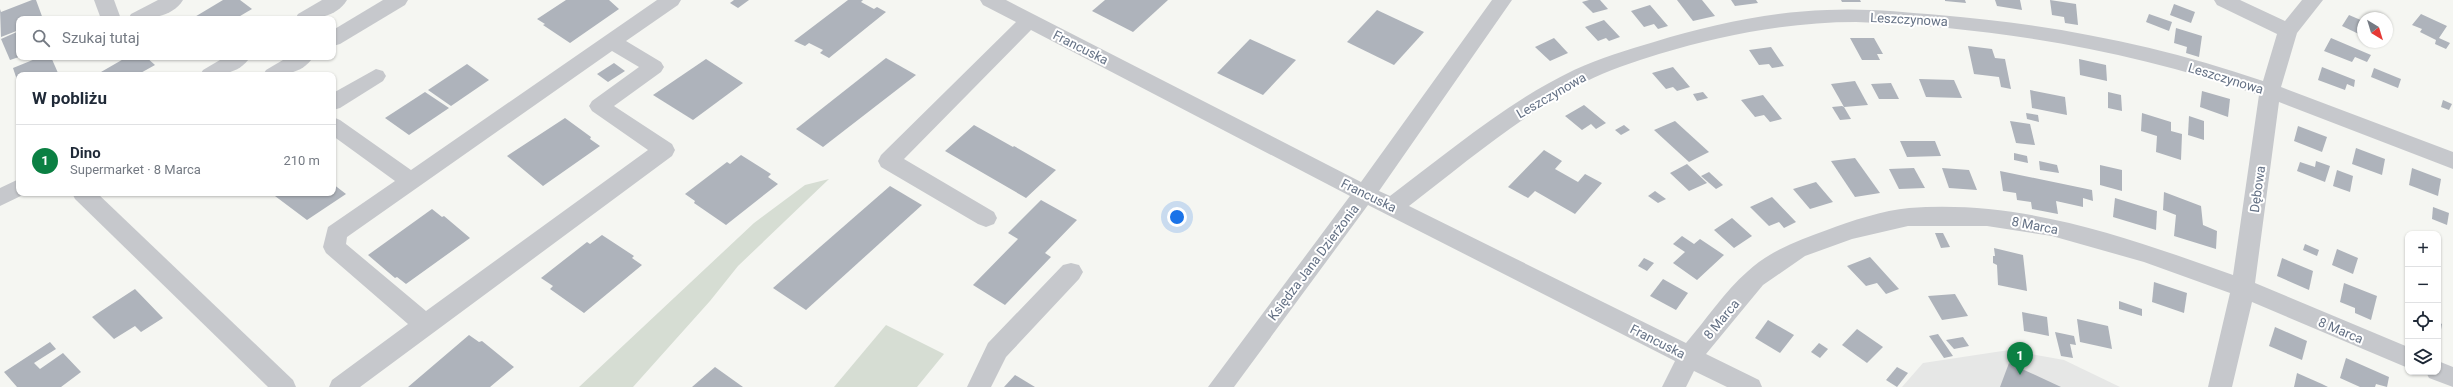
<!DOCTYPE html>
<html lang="pl">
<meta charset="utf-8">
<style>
:root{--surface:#fff;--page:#f2f2f3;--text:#1f2937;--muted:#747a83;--line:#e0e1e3;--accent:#0b8043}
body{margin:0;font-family:Roboto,sans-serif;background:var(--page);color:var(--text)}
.controls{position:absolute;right:12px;bottom:12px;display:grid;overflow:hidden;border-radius:8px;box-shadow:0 1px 3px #0004}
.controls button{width:36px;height:36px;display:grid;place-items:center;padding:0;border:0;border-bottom:1px solid var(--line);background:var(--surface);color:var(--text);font:20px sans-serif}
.compass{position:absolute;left:2357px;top:12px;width:36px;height:36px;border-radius:50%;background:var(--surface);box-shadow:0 1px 3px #0004;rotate:142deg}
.you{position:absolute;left:1177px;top:217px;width:14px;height:14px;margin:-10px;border:3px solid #fff;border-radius:50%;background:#1a73e8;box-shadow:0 0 0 6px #1a73e833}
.badge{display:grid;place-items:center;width:26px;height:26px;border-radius:50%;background:var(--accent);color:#fff;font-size:13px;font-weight:700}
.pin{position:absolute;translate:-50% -33px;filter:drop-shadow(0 1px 2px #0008)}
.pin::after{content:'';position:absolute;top:21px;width:14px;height:12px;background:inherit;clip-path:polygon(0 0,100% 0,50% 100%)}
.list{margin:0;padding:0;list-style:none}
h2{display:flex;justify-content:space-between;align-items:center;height:52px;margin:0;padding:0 16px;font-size:17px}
h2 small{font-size:13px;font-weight:400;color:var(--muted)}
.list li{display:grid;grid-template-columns:26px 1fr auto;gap:12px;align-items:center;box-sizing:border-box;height:72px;padding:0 16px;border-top:1px solid var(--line)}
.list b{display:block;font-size:15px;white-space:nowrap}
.list p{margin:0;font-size:13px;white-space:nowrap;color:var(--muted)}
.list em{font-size:13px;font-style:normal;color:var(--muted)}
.icon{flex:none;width:22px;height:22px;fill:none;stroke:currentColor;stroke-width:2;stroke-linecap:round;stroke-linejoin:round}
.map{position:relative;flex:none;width:2453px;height:387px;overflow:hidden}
.search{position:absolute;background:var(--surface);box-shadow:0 1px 3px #0004;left:16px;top:16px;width:320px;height:44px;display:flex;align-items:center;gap:10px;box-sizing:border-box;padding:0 14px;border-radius:8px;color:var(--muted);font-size:15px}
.panel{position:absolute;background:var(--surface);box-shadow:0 1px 3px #0004;left:16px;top:72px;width:320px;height:124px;border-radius:8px}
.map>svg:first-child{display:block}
</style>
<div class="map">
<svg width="2453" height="387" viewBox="0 0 2453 387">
<rect width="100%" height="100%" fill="#f5f6f2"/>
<polygon fill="#e6e7e6" points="2009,350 2064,360 2120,387 1902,387 1923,363"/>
<g fill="#d6ddd3">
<polygon points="829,179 738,266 710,301 633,387 579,387 754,223 805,185"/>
<polygon points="886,325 944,354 917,387 834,387"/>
</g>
<g fill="#aeb3bb">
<polygon points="32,0 36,0 43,19 19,19 19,30 1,37 0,9 1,12"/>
<polygon points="223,0 240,0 252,9 235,19 193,18"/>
<polygon points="566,0 609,0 619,9 570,43 543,25 545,24 537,19"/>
<polygon points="734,0 749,0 738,8 730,3"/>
<polygon points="848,0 863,0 861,2 874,9 877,7 886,12 829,58 820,53 823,50 809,43 805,46 794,41"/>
<polygon points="1105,0 1168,0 1133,32 1092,11"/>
<polygon points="1589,0 1600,0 1608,9 1593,13 1582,2"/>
<polygon points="1677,0 1702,0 1715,16 1693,21"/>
<polygon points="1731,0 1756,0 1758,3 1735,6"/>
<polygon points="1841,0 1860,0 1861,2 1842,2"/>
<polygon points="1945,0 1965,0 1966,3 1945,1"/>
<polygon points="1995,0 2020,0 2022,10 1997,6"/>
<polygon points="2050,0 2076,4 2078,25 2065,23 2064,17 2052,15"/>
<polygon points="2174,4 2195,12 2191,23 2170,15"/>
<polygon points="1650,5 1668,26 1658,29 1654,24 1644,27 1631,11"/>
<polygon points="1377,10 1424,32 1394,65 1347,42"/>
<polygon points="2149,14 2172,22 2169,31 2146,22"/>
<polygon points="2421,14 2447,26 2439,38 2450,43 2446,49 2435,44 2436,40 2420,32 2422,29 2412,25"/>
<polygon points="2349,15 2363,21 2363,36 2342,26"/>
<polygon points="1604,20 1620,37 1609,41 1606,38 1598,41 1585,27"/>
<polygon points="2176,28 2202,36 2199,57 2186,53 2187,47 2174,43"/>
<polygon points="19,31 19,57 10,60 1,39"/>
<polygon points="1554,38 1568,53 1550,61 1535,47"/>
<polygon points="1850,38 1874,38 1883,54 1877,54 1880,60 1862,60"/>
<polygon points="2331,38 2371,55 2367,62 2355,57 2352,62 2324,51"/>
<polygon points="1250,39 1296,60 1263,95 1217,73"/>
<polygon points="1968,46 1992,49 1995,58 2005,59 2011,89 2001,87 1999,77 1974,74"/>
<polygon points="1771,47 1784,66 1772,68 1769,64 1759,65 1749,50"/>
<polygon points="40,57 51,57 58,73 101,72 127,57 146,57 155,65 137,75 19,75 19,86 13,68"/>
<polygon points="886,58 916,75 823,147 796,129"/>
<polygon points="706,59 743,83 693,120 653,95"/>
<polygon points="2079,59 2106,65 2107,81 2080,75"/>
<polygon points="614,63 625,71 608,82 597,74"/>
<polygon points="467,64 489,80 451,106 428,90"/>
<polygon points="1673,67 1690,87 1677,91 1673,87 1666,89 1652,73"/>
<polygon points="2322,67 2355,80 2354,87 2347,84 2345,90 2318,80"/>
<polygon points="2374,68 2401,79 2398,88 2371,77"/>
<polygon points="1919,79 1954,80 1962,98 1926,97"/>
<polygon points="1855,81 1868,105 1844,107 1831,84"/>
<polygon points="1891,83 1899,99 1879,99 1871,84"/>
<polygon points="2030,90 2065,97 2067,115 2032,108"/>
<polygon points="2202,91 2230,99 2228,117 2200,107"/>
<polygon points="425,92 449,108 409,135 385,118"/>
<polygon points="1703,92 1708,98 1697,101 1693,94"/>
<polygon points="2108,92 2121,95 2122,111 2108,108"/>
<polygon points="1763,95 1782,119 1770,122 1764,115 1755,117 1741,100"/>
<polygon points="2443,100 2452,104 2449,110 2441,107"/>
<polygon points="1584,105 1606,123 1596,129 1591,124 1582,130 1565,116"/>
<polygon points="1842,106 1844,107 1851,119 1840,120 1832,107"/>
<polygon points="2026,113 2038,115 2039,122 2027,119"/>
<polygon points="2142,113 2171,122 2171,131 2182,134 2181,160 2156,152 2157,136 2141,131"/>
<polygon points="2189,116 2204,121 2204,140 2188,135"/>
<polygon points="565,118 591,137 590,139 600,146 543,186 507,156"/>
<polygon points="1675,121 1709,152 1689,162 1654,130"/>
<polygon points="2010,121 2030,124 2035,145 2016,143"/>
<polygon points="974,125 1013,147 1014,146 1056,170 1026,198 945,151"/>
<polygon points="1624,125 1630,130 1621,135 1615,130"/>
<polygon points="2298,126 2327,137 2322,152 2294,141"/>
<polygon points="1900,141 1935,141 1941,156 1907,157"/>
<polygon points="2356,148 2385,159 2382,175 2352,164"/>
<polygon points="1544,150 1562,161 1555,169 1578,182 1585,174 1602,183 1575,214 1535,191 1528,198 1508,187"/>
<polygon points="2014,153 2027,156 2028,163 2014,160"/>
<polygon points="741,155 771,174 768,177 778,184 726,225 694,203 695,201 685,194 727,162 730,164"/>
<polygon points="1855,158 1880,193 1855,197 1831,161"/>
<polygon points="2039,161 2057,165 2059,173 2040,170"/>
<polygon points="2316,161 2330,166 2325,182 2297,171 2300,162 2315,167"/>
<polygon points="1687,164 1707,183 1689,191 1670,173"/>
<polygon points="2100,165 2122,170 2122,191 2100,185"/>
<polygon points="1914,168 1925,188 1899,189 1889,169"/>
<polygon points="1942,168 1969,170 1977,190 1949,188"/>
<polygon points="2412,168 2441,179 2438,196 2409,185"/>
<polygon points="2337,170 2353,176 2350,192 2333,186"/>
<polygon points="2000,171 2092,190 2093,201 2083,198 2083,207 2056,201 2058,214 2032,209 2031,202 2017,200 2016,193 2003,191"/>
<polygon points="1709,172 1723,185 1716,189 1701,176"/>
<polygon points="1816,182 1833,202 1810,209 1793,189"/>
<polygon points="333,184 346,194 307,220 271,193 333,193"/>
<polygon points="890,186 922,205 806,310 773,288"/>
<polygon points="1655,191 1666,199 1658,203 1648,196"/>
<polygon points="2164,192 2201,206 2203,225 2217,231 2216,249 2174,236 2176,215 2163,210"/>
<polygon points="1772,197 1796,222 1784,228 1779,222 1769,226 1750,207"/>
<polygon points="2115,198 2157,211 2156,230 2113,217"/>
<polygon points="1041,200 1077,220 1045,253 1051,257 1005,305 973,285 1018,239 1008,233"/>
<polygon points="2433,207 2449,213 2447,225 2432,219"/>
<polygon points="432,209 442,217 444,216 470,238 406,284 397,277 395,278 368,255"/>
<polygon points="1732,218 1752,236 1734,248 1714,230"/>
<polygon points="1935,233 1943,233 1950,247 1941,248"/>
<polygon points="602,235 634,256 632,258 642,265 584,313 550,289 553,286 541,278 587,242 590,244"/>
<polygon points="1682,236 1694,244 1700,239 1724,255 1697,280 1673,263 1685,252 1673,244"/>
<polygon points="2305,244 2319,250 2317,256 2303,250"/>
<polygon points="1994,248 2023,255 2027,291 1998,285 1997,265 1993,263 1993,256 1995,256"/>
<polygon points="2337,249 2358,258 2353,274 2332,265"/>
<polygon points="1870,257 1899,289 1886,294 1877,283 1866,286 1847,266"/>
<polygon points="1644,258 1654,263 1647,271 1638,266"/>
<polygon points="2282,258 2313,271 2309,290 2277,276"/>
<polygon points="1663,279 1688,293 1676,310 1650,296"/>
<polygon points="2154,282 2187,293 2184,313 2152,302"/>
<polygon points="2344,283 2377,296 2371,320 2355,313 2355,308 2340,302"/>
<polygon points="135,289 163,318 141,332 135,326 114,339 92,317"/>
<polygon points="1955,294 1968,316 1942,320 1928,296"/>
<polygon points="2119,301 2142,309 2142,316 2119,309"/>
<polygon points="2022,312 2047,317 2049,336 2024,331"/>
<polygon points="2077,319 2108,326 2112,349 2080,342"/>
<polygon points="1768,320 1794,335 1780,353 1755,338"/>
<polygon points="2438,322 2442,324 2439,341 2438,341"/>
<polygon points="2275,327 2307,341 2302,360 2269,346"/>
<polygon points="1857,329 1883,347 1867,363 1842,345"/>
<polygon points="2055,332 2074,336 2076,345 2070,344 2073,358 2061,356"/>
<polygon points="1938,334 1953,356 1944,358 1929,336"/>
<polygon points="469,335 479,342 482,341 514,367 490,387 408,387"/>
<polygon points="1963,337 1969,346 1954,349 1946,340"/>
<polygon points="50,342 56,349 34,363 40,369 63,353 81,372 61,387 17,387 4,372"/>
<polygon points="1819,343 1828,349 1820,358 1811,352"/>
<polygon points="2346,358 2389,377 2387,387 2376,384 2375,387 2360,387 2340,378"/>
<polygon points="2009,363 2061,387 2000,387"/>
<polygon points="715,367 743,387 692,387"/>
<polygon points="1897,367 1908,373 1897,387 1886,380"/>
<polygon points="2297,373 2322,384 2328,387 2294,387"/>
<polygon points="1015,375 1035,387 1004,387"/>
</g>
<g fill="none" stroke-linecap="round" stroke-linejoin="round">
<g fill="#c6c8cc" fill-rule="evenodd">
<polygon points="94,0 114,0 121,19 101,19"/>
<path d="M158,0h25c-11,18 -36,19 -55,19l3,-5z"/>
<path d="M322,0h25c-11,18 -33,19 -52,19l3,-5z"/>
<polygon points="383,0 408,0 405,5 340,44 333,46 333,30"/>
<path d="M657,0h24l-3,5 -52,36 35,21 3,5 -3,5 -47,34 58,38 3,6 -3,6 -312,231h-31l3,-7 76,-56 -82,-71 -3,-6 5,-20 67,-46 -62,-45v-19l7,3 71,50zM612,51l27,16 -47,34 -3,5 3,5 56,39 -222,161 -80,-67 1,-7z"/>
<path d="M980,0h26l355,182 131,-182h20l-133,191 11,5c59,-44 117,-94 184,-126 26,-12 53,-20 80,-28 56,-17 114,-30 173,-32 38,-2 75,2 112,5 111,9 219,30 324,66l14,-47 -60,-29 -3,-5h26l45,21 17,-21h21l-26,33 -16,54 172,65v17l-174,-67 -24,181 153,64v21l-156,-66 -20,85h-24l22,-94 -86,-31 -92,-26 -65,-10h-79l-56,13 -47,17 -42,29 -57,69 53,26 3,7h-35l-33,-16 -8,16h-24l13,-26 -307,-156 -134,182h-26l142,-191 -319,-166 -127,129 90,53 3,6 -3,6 -8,3 -8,-3 -97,-57 -3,-6 3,-6 135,-133 -33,-17zM1856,22c137,5 273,28 403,73l-26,180c-104,-37 -211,-76 -324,-67 -25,2 -58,13 -82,22 -28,10 -58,21 -80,42 -21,18 -42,49 -61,71l-277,-137c57,-44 112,-91 176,-124 23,-12 49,-20 74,-28 64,-19 130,-32 197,-32z"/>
<path d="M225,57h25c-11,18 -32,18 -50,18l3,-5z"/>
<path d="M288,57h25c-11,18 -32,18 -50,18l3,-5z"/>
<polygon points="376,69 383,71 386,76 383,81 340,108 333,110 333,93"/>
<polygon points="19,179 19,193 27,193 0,206 0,188"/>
<polygon points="72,193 97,193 293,380 296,387 268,387 75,199"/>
<polygon points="1071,263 1079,265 1083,272 1079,279 1006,357 991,387 967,387 988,343 1063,265"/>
<polygon points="2438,361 2453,367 2453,387 2429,378 2426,372 2438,372"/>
</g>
</g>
<g text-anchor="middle" stroke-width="4" stroke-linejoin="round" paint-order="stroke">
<g font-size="13" fill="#647185" stroke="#fff">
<text transform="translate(1909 19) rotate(3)" y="5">Leszczynowa</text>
<text transform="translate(1081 47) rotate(27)" y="5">Francuska</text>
<text transform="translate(2226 78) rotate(17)" y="5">Leszczynowa</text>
<text transform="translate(1551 95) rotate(-30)" y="5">Leszczynowa</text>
<text transform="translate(2257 189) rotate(-82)" y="5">Dębowa</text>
<text transform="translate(1369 195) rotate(26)" y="5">Francuska</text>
<text transform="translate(2035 225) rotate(11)" y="5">8 Marca</text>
<text transform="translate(1313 262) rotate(-53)" y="5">Księdza Jana Dzierżonia</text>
<text transform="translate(1721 319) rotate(-50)" y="5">8 Marca</text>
<text transform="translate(2341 330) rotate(23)" y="5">8 Marca</text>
<text transform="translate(1658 341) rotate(27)" y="5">Francuska</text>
</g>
</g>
</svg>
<div class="controls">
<button>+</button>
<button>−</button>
<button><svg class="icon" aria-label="locate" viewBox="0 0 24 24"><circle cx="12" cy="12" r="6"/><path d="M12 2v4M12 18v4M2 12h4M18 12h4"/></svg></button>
<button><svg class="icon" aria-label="layers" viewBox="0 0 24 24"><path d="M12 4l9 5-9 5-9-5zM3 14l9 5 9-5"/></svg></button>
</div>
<svg class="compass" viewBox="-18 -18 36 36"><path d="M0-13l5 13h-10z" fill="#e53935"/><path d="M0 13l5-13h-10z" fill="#747a83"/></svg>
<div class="you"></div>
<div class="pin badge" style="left:2020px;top:375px">1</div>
<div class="search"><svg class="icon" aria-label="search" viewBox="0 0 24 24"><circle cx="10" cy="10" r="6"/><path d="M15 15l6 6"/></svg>Szukaj tutaj</div>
<section class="panel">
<h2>W pobliżu<small></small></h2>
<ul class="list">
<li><span class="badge">1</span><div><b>Dino</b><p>Supermarket · 8 Marca</p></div><em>210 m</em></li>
</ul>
</section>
</div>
